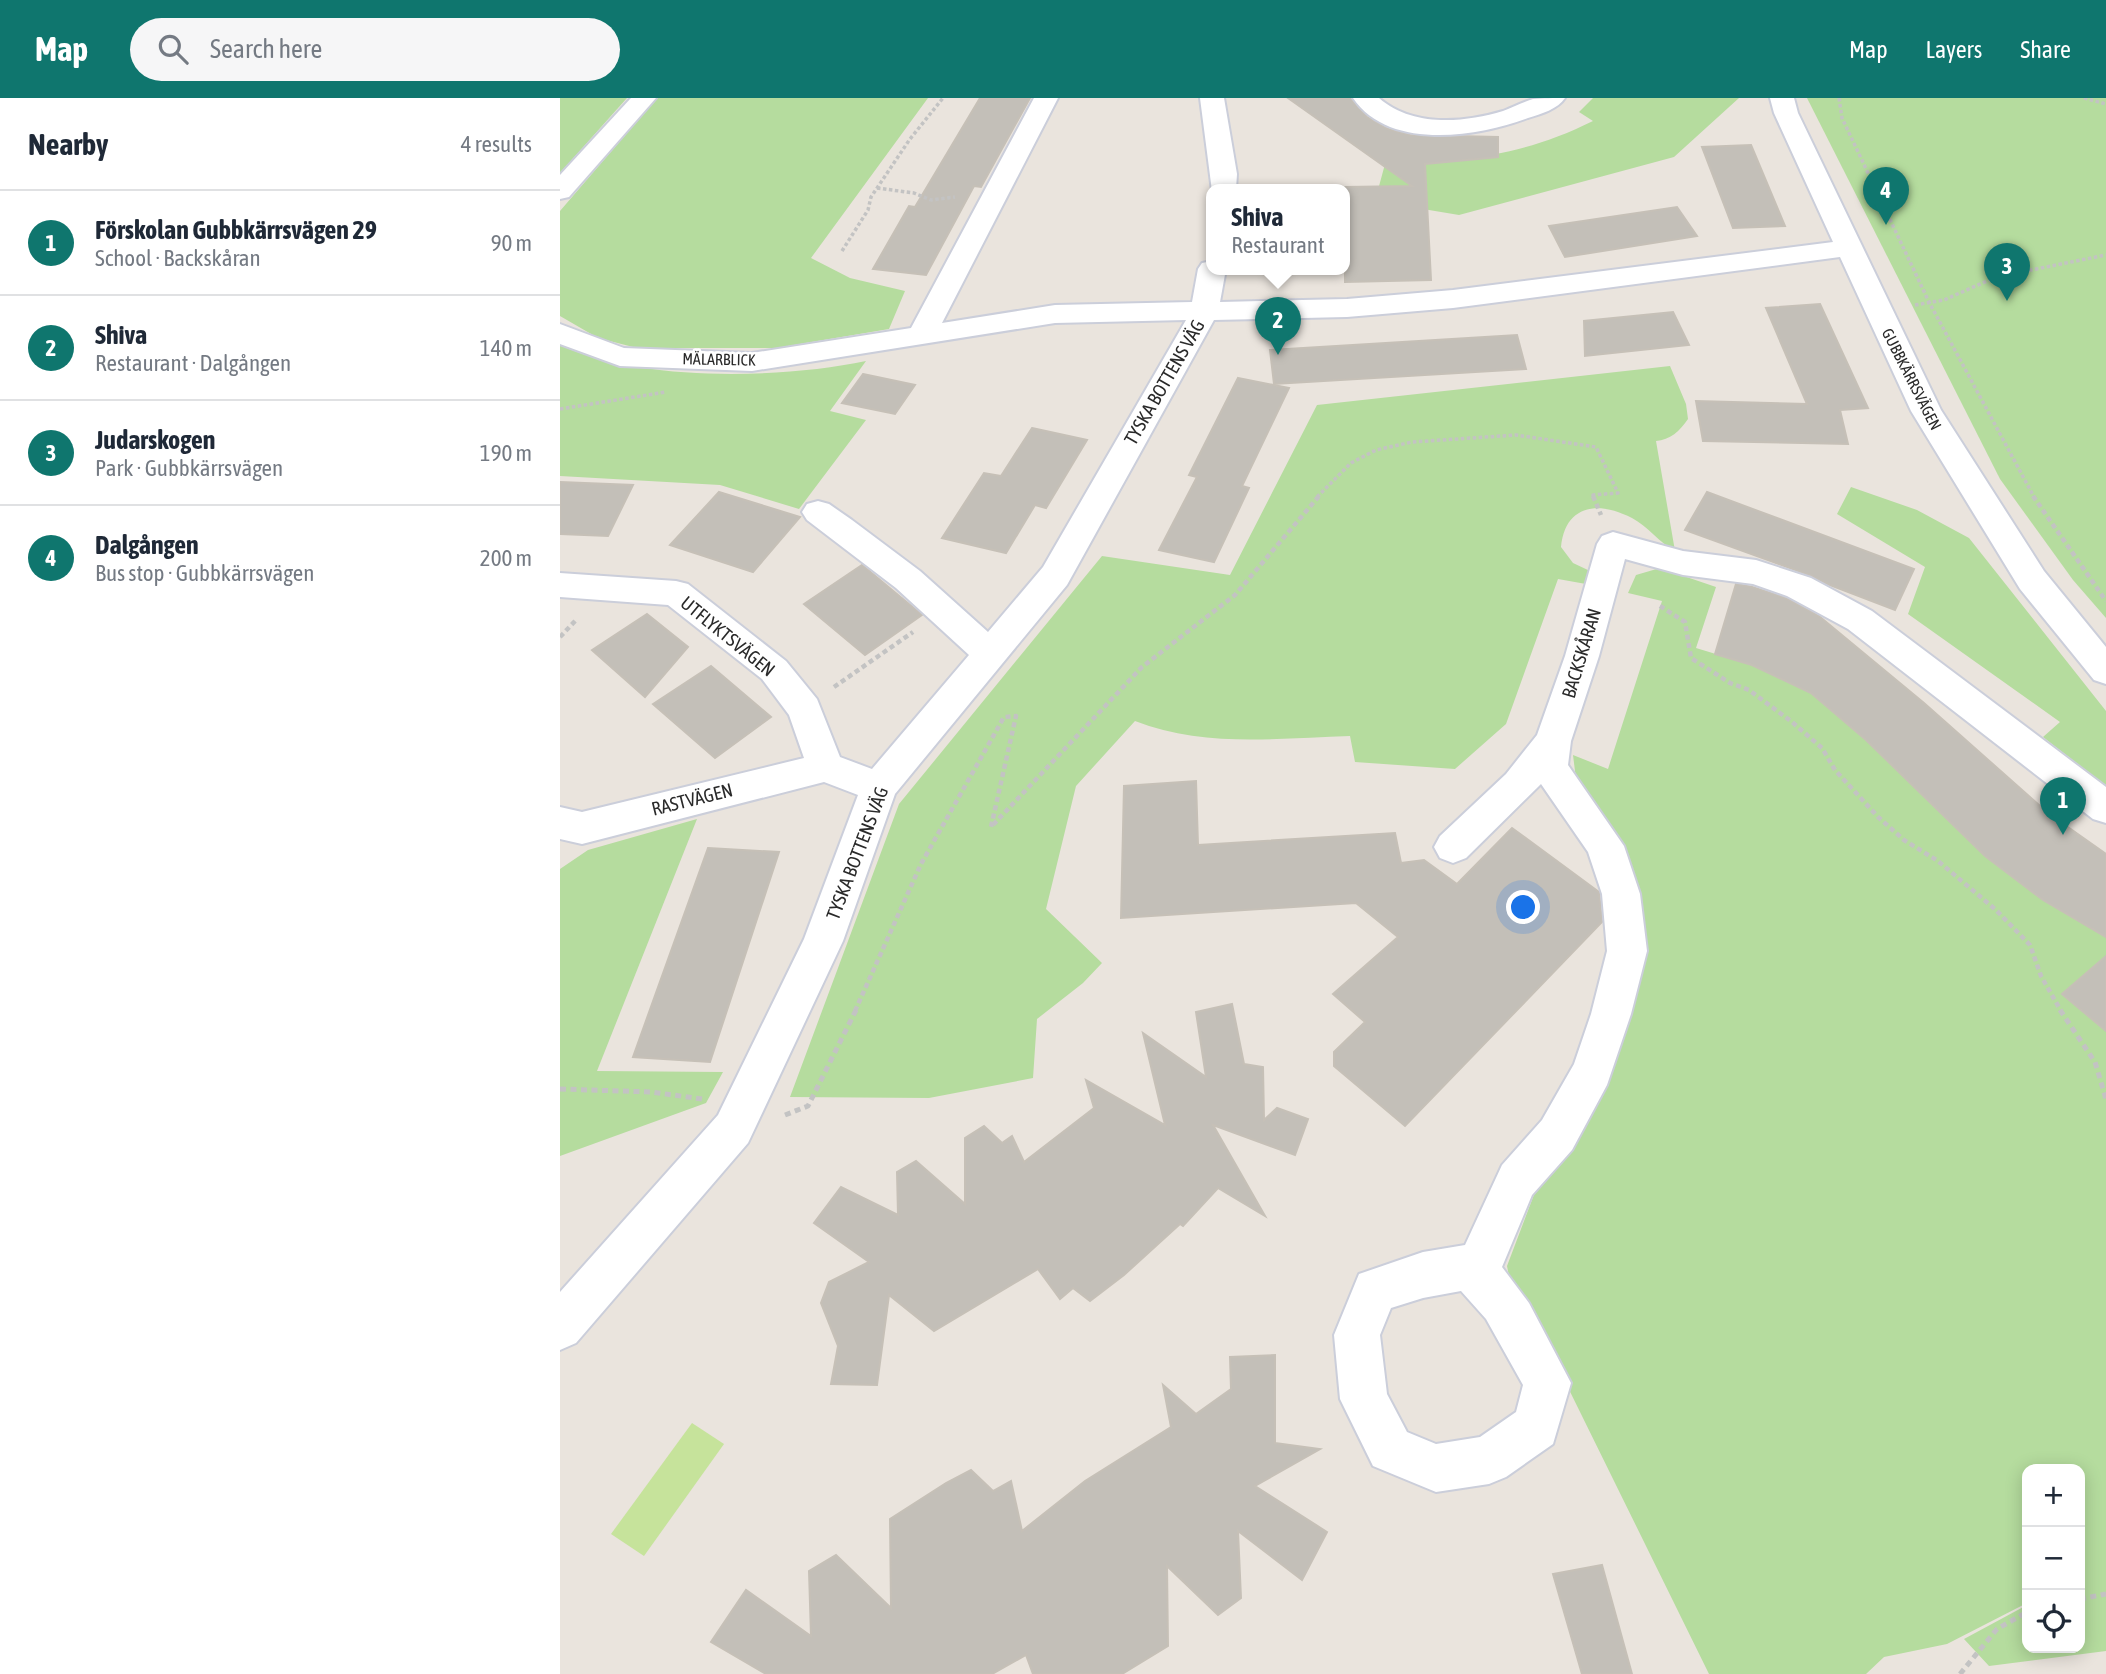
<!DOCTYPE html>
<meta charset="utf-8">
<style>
:root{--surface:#fff;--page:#f6f6f7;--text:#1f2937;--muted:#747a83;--line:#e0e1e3;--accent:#0f766e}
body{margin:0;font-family:"Asap Condensed",sans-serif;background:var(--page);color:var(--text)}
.controls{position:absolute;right:21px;bottom:21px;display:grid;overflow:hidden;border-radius:14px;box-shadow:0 4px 18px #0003}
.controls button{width:63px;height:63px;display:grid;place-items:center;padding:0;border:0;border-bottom:2px solid var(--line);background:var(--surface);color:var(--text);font:35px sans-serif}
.you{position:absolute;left:964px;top:810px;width:24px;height:24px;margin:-18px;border:5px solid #fff;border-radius:50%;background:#1a73e8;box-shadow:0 0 0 10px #1a73e833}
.badge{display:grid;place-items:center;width:46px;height:46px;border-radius:50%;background:var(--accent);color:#fff;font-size:23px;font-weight:700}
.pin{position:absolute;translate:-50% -58px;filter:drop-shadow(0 2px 4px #0008)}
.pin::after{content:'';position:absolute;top:37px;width:24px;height:21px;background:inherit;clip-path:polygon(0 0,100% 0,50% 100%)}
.popup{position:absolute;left:646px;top:86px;width:144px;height:91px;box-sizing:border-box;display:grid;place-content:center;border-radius:14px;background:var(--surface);filter:drop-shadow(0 2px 5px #0005);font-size:23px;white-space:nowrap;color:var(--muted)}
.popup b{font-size:26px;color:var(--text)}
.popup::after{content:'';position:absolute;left:50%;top:100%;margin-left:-14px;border:14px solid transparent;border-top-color:var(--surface)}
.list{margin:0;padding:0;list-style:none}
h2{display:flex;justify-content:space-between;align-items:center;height:91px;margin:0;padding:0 28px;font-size:30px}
h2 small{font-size:23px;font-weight:400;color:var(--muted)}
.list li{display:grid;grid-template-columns:46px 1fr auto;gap:21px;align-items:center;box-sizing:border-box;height:105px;padding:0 28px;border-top:2px solid var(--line)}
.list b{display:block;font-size:26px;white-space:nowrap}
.list p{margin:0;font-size:23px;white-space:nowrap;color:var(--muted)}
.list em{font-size:23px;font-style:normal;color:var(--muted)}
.icon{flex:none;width:38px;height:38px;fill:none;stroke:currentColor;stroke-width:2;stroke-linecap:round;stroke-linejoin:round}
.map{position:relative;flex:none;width:1546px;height:1576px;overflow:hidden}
header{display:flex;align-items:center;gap:42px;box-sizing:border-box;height:98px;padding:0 35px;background:var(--accent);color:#fff}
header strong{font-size:33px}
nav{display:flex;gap:38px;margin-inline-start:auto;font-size:24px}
.search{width:490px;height:63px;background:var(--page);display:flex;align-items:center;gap:18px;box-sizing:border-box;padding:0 24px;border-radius:38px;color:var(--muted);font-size:26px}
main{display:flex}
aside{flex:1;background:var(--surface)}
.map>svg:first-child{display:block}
</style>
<header>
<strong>Map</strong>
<div class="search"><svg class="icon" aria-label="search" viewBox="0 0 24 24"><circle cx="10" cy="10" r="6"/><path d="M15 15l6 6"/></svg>Search here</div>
<nav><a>Map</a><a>Layers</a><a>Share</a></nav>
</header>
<main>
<aside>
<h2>Nearby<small>4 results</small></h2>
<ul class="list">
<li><span class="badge">1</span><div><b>Förskolan Gubbkärrsvägen 29</b><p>School · Backskåran</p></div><em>90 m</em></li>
<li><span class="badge">2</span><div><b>Shiva</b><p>Restaurant · Dalgången</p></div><em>140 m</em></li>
<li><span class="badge">3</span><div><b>Judarskogen</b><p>Park · Gubbkärrsvägen</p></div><em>190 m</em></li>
<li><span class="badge">4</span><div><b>Dalgången</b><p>Bus stop · Gubbkärrsvägen</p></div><em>200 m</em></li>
</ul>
</aside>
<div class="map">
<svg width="1546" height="1576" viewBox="0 0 1546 1576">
<rect width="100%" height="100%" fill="#eae4dd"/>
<g fill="#b5dc9e">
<polygon points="0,0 67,0 0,75"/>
<polygon points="97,0 368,0 251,160 290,180 345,193 329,231 216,250 77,250 38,240 0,218 0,113"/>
<path d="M1033,0h146l-65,59 -215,58 -84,-14 10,-37c80,-3 135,-7 208,-43l-14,-9z"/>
<polygon points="1247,0 1546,0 1546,520 1513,482 1440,381"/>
<path d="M0,247c81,37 220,34 306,16l-36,50 36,9 -67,89 -79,-24 -160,-9z"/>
<path d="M1110,268l16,38 2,15c-8,12 -18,21 -32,22l19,110c-17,-9 -26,-24 -43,-33 -34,-18 -67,-13 -71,29l12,16 17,8 -4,13 -28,-5 -52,145 -51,45 -100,-7 -5,-26c-72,2 -147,12 -215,-15l-59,65 -30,123 56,54 -19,20 -46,36 -4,59 -104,20 -139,-1 109,-293 203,-248 128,19 87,-170z"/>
<polygon points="1291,389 1357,412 1409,440 1546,613 1546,688 1483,639 1500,624 1348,516 1365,469 1277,416"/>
<polygon points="1100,470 1156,489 1136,550 1192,567 1251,595 1306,642 1425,758 1483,802 1546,839 1546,1553 1429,1568 1404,1541 1467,1507 1467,1550 1520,1550 1520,1371 1467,1371 1467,1505 1387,1546 1324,1559 1306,1576 1149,1576 991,1255 955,1208 947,1168 975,1094 1008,1047 1073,783 1033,701 1016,681 1013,657 1048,671 1102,503 1068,495 1076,477"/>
<polygon points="137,721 37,973 163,974 146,1005 0,1058 0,771 28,752"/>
</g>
<polygon fill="#c6e39b" points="132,1325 164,1346 84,1458 51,1436"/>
<g fill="#c3bfb8" stroke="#c6c0b7" stroke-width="2">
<polygon points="420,0 470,0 421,89 414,88 366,177 313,171 349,108 355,109"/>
<polygon points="728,0 790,0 807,19 828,31 850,37 938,39 938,59 865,66 871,182 785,184 785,89 852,88"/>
<polygon points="1191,47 1225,128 1173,130 1142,49"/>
<polygon points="1117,109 1137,138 1005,159 989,128"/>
<polygon points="1260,206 1308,310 1280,312 1288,346 1143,343 1136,303 1247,306 1206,210"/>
<polygon points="1113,214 1129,247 1025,258 1024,223"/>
<polygon points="957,237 966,271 714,286 710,252"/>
<polygon points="303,276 355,287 335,316 282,305"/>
<polygon points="678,280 729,290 682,388 689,390 654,464 599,452 637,379 629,377"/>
<polygon points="472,330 527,342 486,410 475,407 446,455 382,440 424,375 441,378"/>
<polygon points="0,384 73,387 48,438 0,436"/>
<polygon points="159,394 240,419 193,474 110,447"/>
<polygon points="1147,394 1354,471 1335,512 1270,487 1252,478 1125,432"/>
<polygon points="302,467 362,517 305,557 244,506"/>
<polygon points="1176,486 1192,489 1226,500 1259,518 1364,605 1488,715 1546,756 1546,839 1483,802 1425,758 1306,642 1251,595 1192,567 1155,556"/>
<polygon points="87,516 128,549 85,599 32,552"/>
<polygon points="151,568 211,619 155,660 93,606"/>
<polygon points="636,683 638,747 835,735 841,765 864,762 897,786 952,730 1039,794 1042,824 845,1028 774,968 774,954 805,924 773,896 838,839 796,805 561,820 564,688"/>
<polygon points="148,750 219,754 150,964 73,959"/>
<polygon points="1546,858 1546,933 1502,896"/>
<polygon points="672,906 684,966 703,969 704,1022 717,1010 748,1021 735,1057 653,1027 705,1118 658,1090 623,1128 620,1126 564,1177 530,1203 513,1190 500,1201 478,1171 374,1233 329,1197 317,1287 271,1286 278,1248 261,1205 269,1184 309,1164 254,1125 281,1089 338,1117 337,1074 356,1063 405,1106 405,1040 424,1028 442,1045 452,1038 464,1064 534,1010 526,982 605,1027 583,935 646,979 636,914"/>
<polygon points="715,1257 715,1345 760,1351 695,1388 767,1434 742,1482 678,1433 681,1500 658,1517 607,1468 608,1548 562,1576 473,1576 466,1557 432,1576 206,1576 151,1544 186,1492 251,1538 249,1473 276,1457 331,1510 330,1421 386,1385 411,1372 433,1393 451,1383 462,1433 525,1383 611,1329 603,1287 636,1316 671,1291 670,1259"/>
<polygon points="1042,1467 1072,1576 1022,1576 993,1476"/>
</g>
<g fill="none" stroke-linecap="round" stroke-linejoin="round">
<defs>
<g id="minor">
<polygon points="71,0 96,0 9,99 0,101 0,77"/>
<polygon points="474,0 498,0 382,225 495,207 632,204 638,171 642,165 652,163 652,171 666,171 660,204 787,201 893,192 1273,144 1214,15 1210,0 1234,0 1238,15 1381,312 1484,473 1546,549 1546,586 1534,582 1460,491 1351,313 1280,159 893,210 787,219 654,222 507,487 335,696 283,843 188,1045 16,1245 0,1252 0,1194 158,1017 244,841 298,697 264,684 22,746 0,741 0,709 22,714 244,660 229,617 202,581 108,507 0,499 0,475 116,483 128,486 226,563 257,601 280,659 312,671 409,557 336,490 247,422 242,414 247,406 258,403 269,406 292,422 360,473 428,534 483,469 626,222 495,225 192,273 60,268 0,246 0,226 64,250 192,255 351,230"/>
<polygon points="640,0 664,0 677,76 676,91 652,91 652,93"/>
<path d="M793,0h26c33,29 84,25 124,13 10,-4 20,-9 30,-12 9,-1 22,-1 32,-1 -7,11 -24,16 -37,20 -51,19 -139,33 -175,-20z"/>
<path d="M1053,434l70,19 73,9 55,18 61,33 234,176v36l-13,-4 -245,-190 -61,-33 -34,-12 -70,-9 -58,-16 -26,97 -28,85 -3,24 56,81 16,48 7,57 -16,63 -24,71 -35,65 -40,45 -30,72 27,36 42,80 -18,61 -47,33 -17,7 -53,8 -63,-26 -33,-67 -6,-64 25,-61 64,-22 42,-7 37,-80 40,-45 32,-56 17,-50 16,-63 -5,-57 -14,-42 -47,-68 -75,74 -13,5 -13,-5 -6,-11 6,-11 66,-62 31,-39 28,-79 32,-112 5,-8zM901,1193l25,28 37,66 -7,27 -36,25 -44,7 -29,-12 -20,-38 -7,-59 11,-27 32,-10z"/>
</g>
</defs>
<use href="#minor" stroke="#cbceda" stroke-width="4"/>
<g stroke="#c3c3c3" stroke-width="3.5" stroke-dasharray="3.5 2.5" stroke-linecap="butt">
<polyline points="1279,0 1282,20 1369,204 1474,399"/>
<polyline points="1524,0 1546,6"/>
<polyline points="317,90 354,95 371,102 395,99"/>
<polyline points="282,153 308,112 311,99 350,41 383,0"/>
<polyline points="1355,207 1384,202 1436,179 1546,157"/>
<polyline points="0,311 106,294"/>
<polyline points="757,399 791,365 816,352 852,344 956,337 1036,349 1058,395 1033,397 1034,399"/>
</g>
<g stroke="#c3c3c3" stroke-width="4.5" stroke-dasharray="5 3.5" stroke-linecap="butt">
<polyline points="1033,398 1041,417"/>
<polyline points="1473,398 1546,503"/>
<polyline points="1100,508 1125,524 1131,560 1170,585 1189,592 1232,624 1262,650 1275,672 1318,719 1344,742 1378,763 1436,812 1470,847 1481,878 1501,913"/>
<polyline points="0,539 16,522"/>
<polyline points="274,589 353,534"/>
<polyline points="295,913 361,766 444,619 456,618 431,729 582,569 675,497 759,398"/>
</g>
<g stroke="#c3c3c3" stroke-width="5" stroke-dasharray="6 4.5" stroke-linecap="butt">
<polyline points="1500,912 1535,964 1546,1001"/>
<polyline points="0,991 91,994 142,1001"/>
<polyline points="225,1017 248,1008 296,912"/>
<polyline points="1520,1501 1546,1496"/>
<polyline points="1400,1576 1437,1531 1467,1514"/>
</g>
<use href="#minor" fill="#fff" fill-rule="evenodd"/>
</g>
<g text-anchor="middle" stroke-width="5" stroke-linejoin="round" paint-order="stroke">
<g font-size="16" fill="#2a2a2a" stroke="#fff">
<text transform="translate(159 261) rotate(1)" y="6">MÄLARBLICK</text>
<text transform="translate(1352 281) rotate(63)" y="6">GUBBKÄRRSVÄGEN</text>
</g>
<g font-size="19" fill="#2a2a2a" stroke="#fff">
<text transform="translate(604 284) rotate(-60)" y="7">TYSKA BOTTENS VÄG</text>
<text transform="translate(168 538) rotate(39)" y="7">UTFLYKTSVÄGEN</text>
<text transform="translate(1021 555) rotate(-73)" y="7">BACKSKÅRAN</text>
<text transform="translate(132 701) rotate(-14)" y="7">RASTVÄGEN</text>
<text transform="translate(297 755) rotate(-69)" y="7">TYSKA BOTTENS VÄG</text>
</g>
</g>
</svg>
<div class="controls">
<button>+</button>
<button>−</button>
<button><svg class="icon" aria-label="locate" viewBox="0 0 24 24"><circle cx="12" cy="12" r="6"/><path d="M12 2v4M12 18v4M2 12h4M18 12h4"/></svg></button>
</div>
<div class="you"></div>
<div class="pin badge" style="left:1503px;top:737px">1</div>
<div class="pin badge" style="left:718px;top:257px">2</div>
<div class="popup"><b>Shiva</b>Restaurant</div>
<div class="pin badge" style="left:1447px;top:203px">3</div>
<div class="pin badge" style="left:1326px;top:127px">4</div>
</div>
</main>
